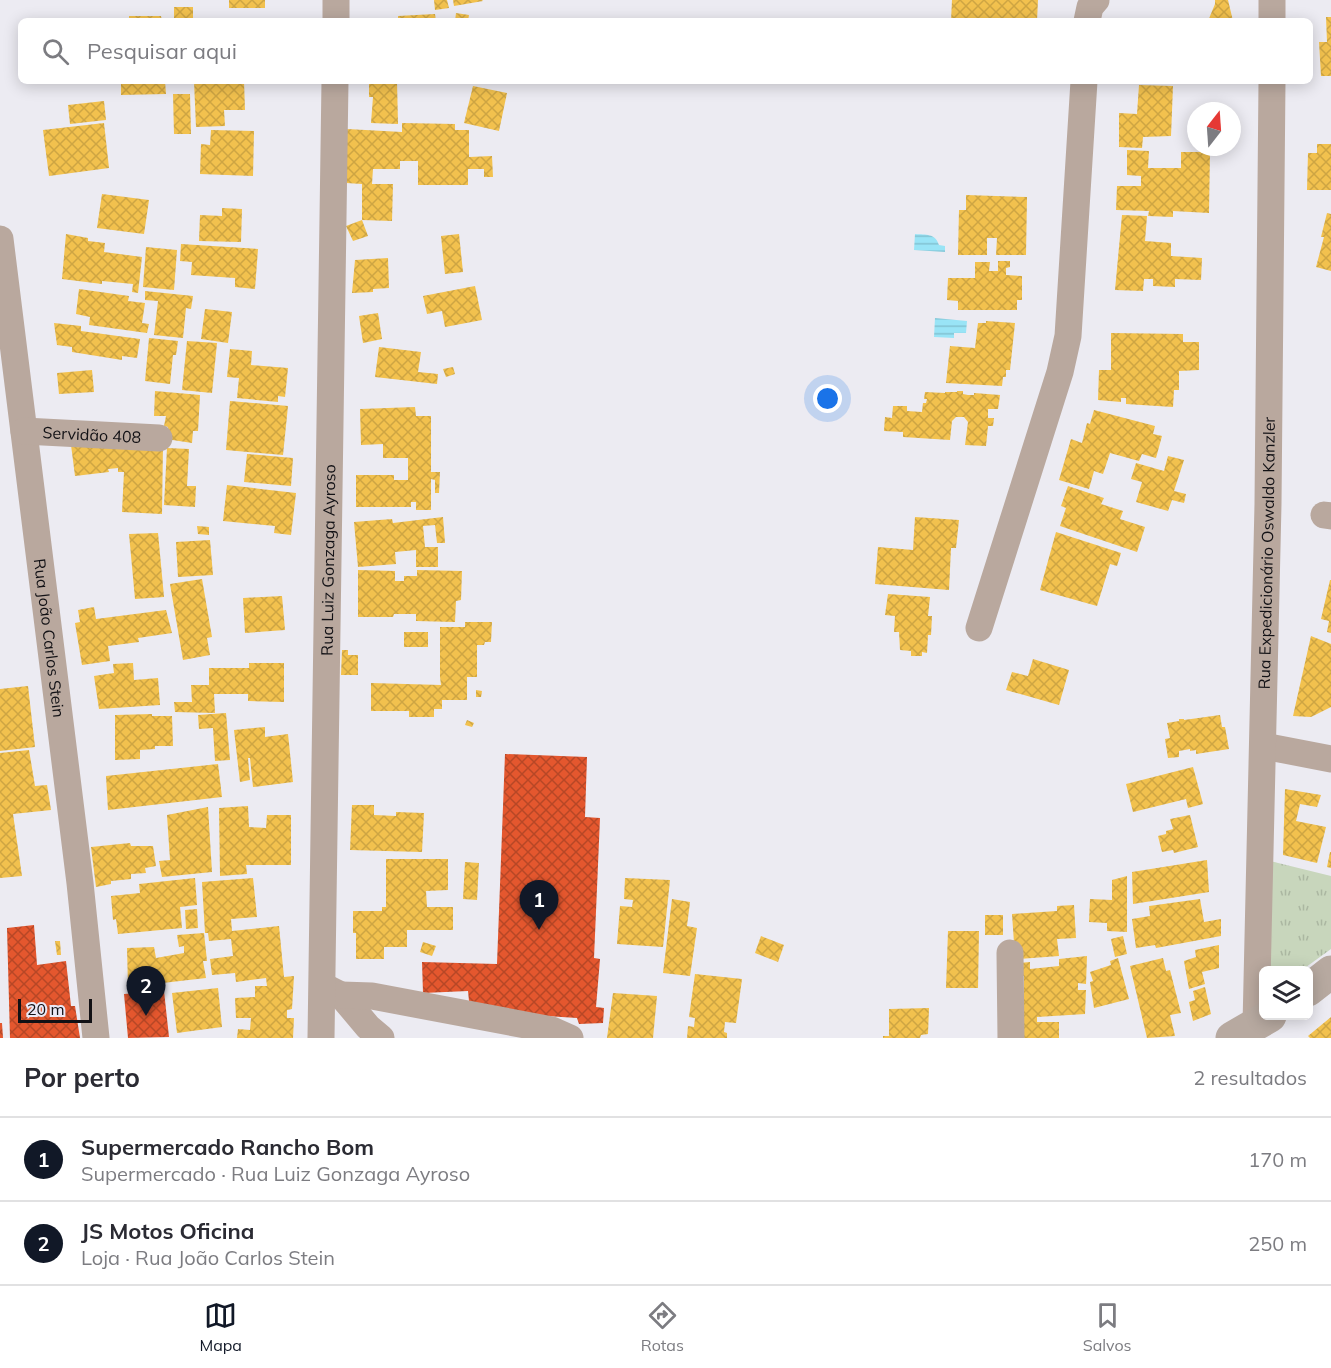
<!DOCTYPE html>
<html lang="pt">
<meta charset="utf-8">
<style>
:root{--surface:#fff;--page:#f2f2f3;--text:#2b2b33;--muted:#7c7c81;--line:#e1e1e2;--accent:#111827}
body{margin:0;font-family:Mulish,sans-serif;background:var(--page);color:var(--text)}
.controls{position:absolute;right:18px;bottom:18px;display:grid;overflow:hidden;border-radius:9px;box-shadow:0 3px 15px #0003}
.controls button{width:54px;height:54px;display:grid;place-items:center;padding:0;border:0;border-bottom:2px solid var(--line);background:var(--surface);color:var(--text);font:30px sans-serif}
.compass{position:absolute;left:1187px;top:102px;width:54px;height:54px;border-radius:50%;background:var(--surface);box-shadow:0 3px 15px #0003;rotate:17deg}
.scale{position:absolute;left:18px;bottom:15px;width:74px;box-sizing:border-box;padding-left:6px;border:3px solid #121115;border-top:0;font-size:16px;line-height:21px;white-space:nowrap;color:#121115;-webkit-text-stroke:4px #eae8f5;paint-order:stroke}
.you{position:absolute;left:828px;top:399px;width:21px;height:21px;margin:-15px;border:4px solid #fff;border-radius:50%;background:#1a73e8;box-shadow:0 0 0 9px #1a73e833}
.badge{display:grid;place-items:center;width:39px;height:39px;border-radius:50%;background:var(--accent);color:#fff;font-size:20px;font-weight:700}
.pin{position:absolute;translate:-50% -50px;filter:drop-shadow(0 2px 3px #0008)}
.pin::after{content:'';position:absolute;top:32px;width:21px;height:18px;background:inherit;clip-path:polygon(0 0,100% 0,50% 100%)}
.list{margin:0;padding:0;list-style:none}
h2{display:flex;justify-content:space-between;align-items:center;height:78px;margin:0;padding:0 24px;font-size:26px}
h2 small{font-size:20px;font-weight:400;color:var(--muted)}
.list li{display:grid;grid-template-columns:39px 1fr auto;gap:18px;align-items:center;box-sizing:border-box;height:84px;padding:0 24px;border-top:2px solid var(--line)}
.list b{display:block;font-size:22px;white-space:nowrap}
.list p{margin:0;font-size:20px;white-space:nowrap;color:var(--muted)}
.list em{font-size:20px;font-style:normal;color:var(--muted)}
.icon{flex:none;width:33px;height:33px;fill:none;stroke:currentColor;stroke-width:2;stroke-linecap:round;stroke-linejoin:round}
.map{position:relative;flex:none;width:1331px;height:1038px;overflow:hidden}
.search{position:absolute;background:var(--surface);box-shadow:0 3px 15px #0003;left:18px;right:18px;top:18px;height:66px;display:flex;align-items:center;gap:15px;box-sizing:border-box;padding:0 21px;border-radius:9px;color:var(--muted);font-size:22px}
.sheet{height:246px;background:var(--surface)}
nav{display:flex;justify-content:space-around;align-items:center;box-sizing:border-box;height:84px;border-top:2px solid var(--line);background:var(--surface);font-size:16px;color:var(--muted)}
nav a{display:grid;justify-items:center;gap:3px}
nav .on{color:var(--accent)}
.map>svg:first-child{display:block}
</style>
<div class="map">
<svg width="1331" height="1038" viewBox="0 0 1331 1038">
<defs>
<pattern id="park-tufts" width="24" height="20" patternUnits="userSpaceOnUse" patternTransform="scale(1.5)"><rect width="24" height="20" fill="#c8d6bc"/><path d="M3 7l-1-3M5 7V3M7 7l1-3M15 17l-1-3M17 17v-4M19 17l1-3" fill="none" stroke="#abb7a1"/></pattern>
<pattern id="water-rules" width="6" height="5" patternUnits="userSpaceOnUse" patternTransform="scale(1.5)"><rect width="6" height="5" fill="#99e4f6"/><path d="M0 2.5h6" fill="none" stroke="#83c3d2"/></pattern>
<pattern id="homes-cross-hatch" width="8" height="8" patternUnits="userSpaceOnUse" patternTransform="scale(1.5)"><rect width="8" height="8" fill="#f2c14e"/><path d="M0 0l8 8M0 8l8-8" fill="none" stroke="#cea543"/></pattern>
<pattern id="shops-cross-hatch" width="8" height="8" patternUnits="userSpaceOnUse" patternTransform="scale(1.5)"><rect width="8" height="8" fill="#e4572e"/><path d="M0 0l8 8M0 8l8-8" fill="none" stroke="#b74726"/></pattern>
</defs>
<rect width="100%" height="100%" fill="#ecebf2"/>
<polygon fill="url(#park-tufts)" points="1270,861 1331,876 1331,949 1302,970 1265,970"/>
<polygon fill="#c8d6bc" points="1266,861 1277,863 1271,970 1264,970"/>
<g fill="url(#water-rules)">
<path d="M915,234c11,1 20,-1 24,11l6,1v6l-31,-2z"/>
<polygon points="935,318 967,321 966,333 954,333 954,338 934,337"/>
</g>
<g fill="url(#homes-cross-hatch)">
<rect x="229" y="0" width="36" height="8"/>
<polygon points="434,0 447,0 449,8 435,10"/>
<polygon points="453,0 482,0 483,1 454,6"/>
<polygon points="952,0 1038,0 1037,21 951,21"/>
<polygon points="1215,0 1228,0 1233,21 1208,21 1215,4"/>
<rect x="174" y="7" width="19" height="14"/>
<polygon points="456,13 469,15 468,21 455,21"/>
<polygon points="435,14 436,21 398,21 398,16"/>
<polygon points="129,16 161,16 162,21 129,21"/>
<polygon points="1326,17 1331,17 1331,76 1321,76 1319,42 1327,42"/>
<polygon points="121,81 165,81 166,94 121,95"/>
<polygon points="194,81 244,81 245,110 224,110 225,126 196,127"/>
<polygon points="374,81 397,81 398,124 371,123 373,97 369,97 369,84 374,83"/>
<polygon points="1139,85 1173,86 1171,136 1143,137 1142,148 1119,147 1119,113 1137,114"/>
<polygon points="473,86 507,93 499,131 464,123"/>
<polygon points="173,94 190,94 191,134 174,134"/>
<polygon points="104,101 106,120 70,124 68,105"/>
<polygon points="104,123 109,168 49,176 43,130"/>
<polygon points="402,123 455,124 455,130 469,130 469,157 492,156 493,177 484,177 484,169 468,169 468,185 418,185 418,161 400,161 400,169 373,169 372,184 393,184 392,221 362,220 362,184 346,183 347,129 402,132"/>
<polygon points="211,130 254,131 253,176 200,174 201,144 210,145"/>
<polygon points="1317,144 1331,144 1331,190 1307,190 1308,153 1317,153"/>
<polygon points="1127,150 1149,151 1148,168 1181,168 1181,152 1210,152 1209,213 1173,211 1173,217 1148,216 1149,211 1116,210 1117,186 1141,186 1141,176 1127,175"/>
<polygon points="102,194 149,200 144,234 97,228"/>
<polygon points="966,195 1027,197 1026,255 996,255 997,238 987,238 987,255 958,255 959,210 966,210"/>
<polygon points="222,208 242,209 241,242 199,241 200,215 222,216"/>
<polygon points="1327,213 1331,214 1331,271 1316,267 1324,237 1321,237"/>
<polygon points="1122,215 1147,216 1145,241 1171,243 1171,256 1202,258 1201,280 1175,279 1175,287 1153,286 1153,279 1144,279 1143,291 1115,290"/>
<polygon points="362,220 368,236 353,241 346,226"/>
<polygon points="66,234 88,238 88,241 105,243 104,252 142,257 138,293 132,292 133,284 102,281 102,284 62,279"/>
<polygon points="459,234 463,272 445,274 441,236"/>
<polygon points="181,244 258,249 255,289 235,287 235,278 191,275 192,262 180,261"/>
<polygon points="146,247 177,250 174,290 143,287"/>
<polygon points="388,258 389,288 373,289 373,292 352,293 355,260"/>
<polygon points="998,261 1010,261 1010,267 1006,268 1006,275 1022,276 1022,300 1017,300 1017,310 958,310 958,301 947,300 948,278 975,278 975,262 990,262 989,271 998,271"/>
<polygon points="475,286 482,320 445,327 442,311 427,314 423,296"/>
<polygon points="79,289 129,296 128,301 145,303 142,323 149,324 147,333 89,325 90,317 76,314"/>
<polygon points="145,291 193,296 191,309 186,308 183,338 154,335 158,301 145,300"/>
<polygon points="205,309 232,312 228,343 201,339"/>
<polygon points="378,313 382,339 363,343 359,316"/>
<polygon points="986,321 1015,323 1010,370 1006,370 1006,377 1003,377 1002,386 946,383 950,346 975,348 978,323 986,323"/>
<polygon points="54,323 81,326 81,331 140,339 137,358 122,356 122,360 72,352 72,347 57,345"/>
<polygon points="1111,333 1183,334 1183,342 1199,342 1199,370 1179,371 1179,390 1174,390 1173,407 1126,404 1126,398 1121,398 1121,402 1098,400 1099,370 1111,370"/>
<polygon points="149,338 178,341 176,355 173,355 170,384 145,381"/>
<polygon points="187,341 217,343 212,393 182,390"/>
<polygon points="379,347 421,352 418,372 438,374 437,384 375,377"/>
<polygon points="230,349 252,351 251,365 288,368 285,397 278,396 278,402 237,398 239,378 227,377"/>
<polygon points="453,367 455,374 446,377 443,369"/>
<polygon points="92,370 94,392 59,394 57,373"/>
<polygon points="155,391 200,395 198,431 193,431 192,443 166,439 168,427 164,426 166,416 154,416"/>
<polygon points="957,391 963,391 963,394 968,395 974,395 974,393 1000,395 998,409 988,409 988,418 994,418 993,426 988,426 986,446 965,445 968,422 964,417 956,417 952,421 950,440 903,437 903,432 884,431 885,417 892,418 893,406 907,406 907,411 922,412 923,403 926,403 927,399 924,399 925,392 945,393 945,392 957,392"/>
<polygon points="230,401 288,406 283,455 226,450"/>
<polygon points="415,407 416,416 431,416 431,472 440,472 439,493 435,493 435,480 431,479 431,510 416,510 416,502 411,502 411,507 356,507 356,475 394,475 394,480 408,480 408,458 383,458 383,444 361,445 360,409"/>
<polygon points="1094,410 1155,426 1153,434 1162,436 1156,458 1142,454 1139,461 1110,453 1103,474 1094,471 1089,489 1059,480 1071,439 1082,443 1087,423 1090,424"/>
<polygon points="71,445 163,445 162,514 122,512 124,472 118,472 118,468 108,469 109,472 75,476"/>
<polygon points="167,448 189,449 187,486 196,486 195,507 164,505"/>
<polygon points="247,454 293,458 291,486 244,482"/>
<polygon points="1168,456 1184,460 1174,491 1186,494 1184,503 1172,500 1168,511 1136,502 1142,482 1131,479 1136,463 1164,471"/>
<polygon points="227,485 296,493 291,535 274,533 275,526 223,521"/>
<polygon points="1068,486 1104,498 1101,504 1123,511 1120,519 1145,527 1137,552 1060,526 1066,508 1061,506"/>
<polygon points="443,517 445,543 437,543 435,525 423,526 425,547 438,547 438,567 416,567 416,550 395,552 396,564 358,567 354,522 392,519 393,523"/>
<polygon points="915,517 959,520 956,548 951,548 949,590 875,584 878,547 913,550"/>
<polygon points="197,526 209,527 209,535 198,534"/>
<polygon points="1056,532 1121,553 1117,566 1110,564 1097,606 1040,590"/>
<polygon points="158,533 164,597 135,599 129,534"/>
<polygon points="210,540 213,575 178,577 176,542"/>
<polygon points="358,570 395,571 395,581 404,581 404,576 417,576 417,570 462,571 461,600 456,601 455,622 416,621 416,614 394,614 393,617 358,617"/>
<polygon points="202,579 212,637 207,638 210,655 183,660 170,584"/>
<polygon points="1330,580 1331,580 1331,633 1327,632 1329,621 1321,619"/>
<polygon points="888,594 930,597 928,616 932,616 931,635 928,635 927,653 922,652 922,656 911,656 911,651 900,650 899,632 894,632 895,616 885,615"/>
<polygon points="282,596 285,630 245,633 243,598"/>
<polygon points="94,607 96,619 166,610 172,633 138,638 139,642 108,646 110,661 82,665 75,623 80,622 78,610"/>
<polygon points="465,622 492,622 491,642 485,642 484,645 477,645 477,677 467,677 467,700 442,700 442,709 434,709 434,717 409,717 409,711 371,711 371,683 441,685 440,677 440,627 465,627"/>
<rect x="404" y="632" width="24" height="15"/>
<polygon points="1311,636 1331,644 1331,707 1311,717 1293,716"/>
<polygon points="342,650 348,650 348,655 358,655 358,675 341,675"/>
<polygon points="1033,659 1069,670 1059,705 1006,690 1012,672 1028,676"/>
<polygon points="133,663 134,680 158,678 160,705 99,709 94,676 114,673 113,664"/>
<polygon points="249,663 284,663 284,702 248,701 248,694 214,694 215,713 175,712 174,702 192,702 191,685 209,685 209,668 249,668"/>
<polygon points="28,686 35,747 0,751 0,689"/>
<polygon points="476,690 482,691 481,697 476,697"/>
<polygon points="226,713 230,760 215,761 213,728 199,729 198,715"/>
<polygon points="152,714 152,716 172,716 173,746 155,746 155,749 140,750 140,759 115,760 115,715"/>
<polygon points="1220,715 1222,727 1225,727 1229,749 1196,754 1196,750 1190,751 1190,749 1179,751 1179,757 1168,758 1165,739 1170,738 1167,723 1179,721 1179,719 1184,719 1184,720"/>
<polygon points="467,720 474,723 472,727 465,725"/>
<polygon points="265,727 265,737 288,734 293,782 253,787 250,758 248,758 250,780 240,782 234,730"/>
<polygon points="29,750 35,786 47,785 51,810 13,814 22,876 0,878 0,753"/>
<polygon points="218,764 222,797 108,810 106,776"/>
<polygon points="1193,767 1203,804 1188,808 1186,799 1133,812 1126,784"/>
<polygon points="1285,789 1321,795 1317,807 1300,804 1296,821 1326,827 1317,863 1283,855"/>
<polygon points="352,805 374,805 374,815 396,816 396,812 424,813 422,852 350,850"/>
<polygon points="248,806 249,827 266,828 267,815 291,815 291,865 246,865 247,874 220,876 219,808"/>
<polygon points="208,807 212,872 162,877 159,861 170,860 167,815"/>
<polygon points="1190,815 1198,847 1174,853 1173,850 1162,852 1158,836 1166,834 1166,831 1173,829 1170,819"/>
<polygon points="130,843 131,846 153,846 156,866 145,868 146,873 131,874 131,879 111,881 111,884 96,887 91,847"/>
<polygon points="1330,852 1331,852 1331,868 1327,867"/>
<polygon points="386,859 448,859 448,890 426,891 427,907 453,907 453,930 407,930 407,947 384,947 384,959 356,959 356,933 353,933 353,911 382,911 382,907 386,907"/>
<polygon points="1207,860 1209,892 1133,904 1132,872"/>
<polygon points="465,862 479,863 477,900 463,899"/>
<polygon points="1127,876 1127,932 1107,931 1107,923 1089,922 1090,899 1112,900 1112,880"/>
<polygon points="195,878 197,905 180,907 182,928 118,934 116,919 113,920 111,896 140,893 139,884"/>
<polygon points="253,878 257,917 231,919 232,931 279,926 284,977 294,976 292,1009 287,1010 287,1018 294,1018 293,1038 237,1038 238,1029 250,1030 251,1018 236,1018 235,998 255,997 255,986 267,986 266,978 236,982 235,973 212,975 210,959 233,956 231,939 209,941 208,933 205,933 202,882"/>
<polygon points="625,878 670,880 663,947 617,944 620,906 632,907 633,900 624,899"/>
<polygon points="672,899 690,902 687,926 697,928 690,976 663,973"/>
<polygon points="1200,899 1204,922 1221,919 1221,936 1156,948 1155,945 1136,948 1132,919 1150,916 1149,906"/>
<polygon points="1074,905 1076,938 1057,939 1059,956 1019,959 1014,943 1012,914 1057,911 1057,906"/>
<polygon points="197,909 198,928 186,929 185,910"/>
<rect x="985" y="915" width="18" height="20"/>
<polygon points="948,931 979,931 978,988 946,988"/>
<polygon points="204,933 207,961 203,961 206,978 128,987 127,948 154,947 156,958 184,953 184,946 179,947 177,935"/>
<polygon points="761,936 784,945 778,962 755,953"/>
<polygon points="1123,936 1127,954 1115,957 1111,939"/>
<polygon points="55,941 60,941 61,955 57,955"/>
<polygon points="423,942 436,946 432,956 420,952"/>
<polygon points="1219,945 1219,968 1202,972 1205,984 1189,989 1184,961 1196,957 1195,950"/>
<polygon points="1087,956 1086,984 1078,983 1078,990 1086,990 1085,1014 1037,1017 1037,1022 1059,1022 1059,1038 1019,1038 1024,1006 1024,976 1019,976 1019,963 1030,962 1030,969 1059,966 1059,959"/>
<polygon points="1118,958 1129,999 1094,1008 1090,982 1093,981 1090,972 1111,965 1110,961"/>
<polygon points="1163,958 1166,971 1170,970 1181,1013 1170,1015 1175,1036 1147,1038 1130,966"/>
<polygon points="695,974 742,979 736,1023 725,1022 724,1032 727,1033 727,1038 687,1038 688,1026 694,1027 695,1018 689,1017"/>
<polygon points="1205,987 1211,1014 1193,1021 1189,1002 1195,1000 1193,991"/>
<polygon points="218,988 222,1027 177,1033 172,993"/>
<polygon points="613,993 657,996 653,1038 607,1038"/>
<polygon points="929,1008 928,1034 921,1035 920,1038 883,1038 883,1036 889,1036 889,1009"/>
<polygon points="1331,1017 1331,1038 1310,1038 1308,1036"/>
</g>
<g fill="url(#shops-cross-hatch)">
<polygon points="505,754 587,757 585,817 600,818 594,958 600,959 596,1007 604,1008 603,1023 579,1024 577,1018 470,1011 468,991 423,993 422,962 497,964"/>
<polygon points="34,925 37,965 66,961 71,1006 75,1006 80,1038 10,1038 7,928"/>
<polygon points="164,991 169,1037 128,1038 124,994"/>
<polygon points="0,1023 2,1023 3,1038 0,1038"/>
</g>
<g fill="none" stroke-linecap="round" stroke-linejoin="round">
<g stroke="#b9a89e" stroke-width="27">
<polyline points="1272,0 1272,21"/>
<polyline points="336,21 336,0"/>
<polyline points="1087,21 1090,7 1096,0"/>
<path id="s1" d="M0,239l80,644 16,155"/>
<path id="s2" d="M24,431l135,7"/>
<polyline points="1324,515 1331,516"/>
<polyline points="979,628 1060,372 1068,336 1084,81"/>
<polyline points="1264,746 1331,759"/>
<polyline points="1010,953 1011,1038"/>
<polyline points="329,989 341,995 368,1027 381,1038"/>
<polyline points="341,995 372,996 552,1030 570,1038"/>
<path id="s3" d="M1256,1025l12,-521 4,-423"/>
<path id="s4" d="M321,1038l14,-957"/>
</g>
<g stroke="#b7a9a0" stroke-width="33">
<polyline points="1308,990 1331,972"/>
<polyline points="1232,1038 1270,1016"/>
</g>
</g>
<g text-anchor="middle" stroke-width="6" stroke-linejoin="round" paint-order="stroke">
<g font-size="16" fill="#121115" stroke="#eae8f5">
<text dy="6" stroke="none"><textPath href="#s2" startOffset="68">Servidão 408</textPath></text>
<text dy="6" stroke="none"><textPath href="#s3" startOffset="472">Rua Expedicionário Oswaldo Kanzler</textPath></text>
<text dy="6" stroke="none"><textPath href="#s4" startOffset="478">Rua Luiz Gonzaga Ayroso</textPath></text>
<text dy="6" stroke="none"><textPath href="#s1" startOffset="402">Rua João Carlos Stein</textPath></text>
</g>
</g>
</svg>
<div class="controls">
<button><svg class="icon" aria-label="layers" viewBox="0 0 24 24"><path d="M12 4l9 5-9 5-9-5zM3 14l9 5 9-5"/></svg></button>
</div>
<svg class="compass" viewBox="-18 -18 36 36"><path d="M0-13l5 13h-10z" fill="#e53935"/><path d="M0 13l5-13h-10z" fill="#7c7c81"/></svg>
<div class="scale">20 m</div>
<div class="you"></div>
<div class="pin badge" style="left:539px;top:930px">1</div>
<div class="pin badge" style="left:146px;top:1016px">2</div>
<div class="search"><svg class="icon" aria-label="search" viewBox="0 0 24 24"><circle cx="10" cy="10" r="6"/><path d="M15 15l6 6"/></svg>Pesquisar aqui</div>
</div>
<section class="sheet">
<h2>Por perto<small>2 resultados</small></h2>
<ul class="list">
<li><span class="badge">1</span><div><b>Supermercado Rancho Bom</b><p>Supermercado · Rua Luiz Gonzaga Ayroso</p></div><em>170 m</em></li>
<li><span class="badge">2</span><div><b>JS Motos Oficina</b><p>Loja · Rua João Carlos Stein</p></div><em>250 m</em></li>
</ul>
</section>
<nav>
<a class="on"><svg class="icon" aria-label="map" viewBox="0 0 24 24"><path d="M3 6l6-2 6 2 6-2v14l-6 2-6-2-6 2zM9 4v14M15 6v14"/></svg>Mapa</a>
<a><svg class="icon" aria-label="directions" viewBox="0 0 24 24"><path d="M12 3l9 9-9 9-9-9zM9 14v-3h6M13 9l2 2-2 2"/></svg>Rotas</a>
<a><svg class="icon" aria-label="saved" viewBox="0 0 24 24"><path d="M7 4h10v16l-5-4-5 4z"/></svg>Salvos</a>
</nav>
